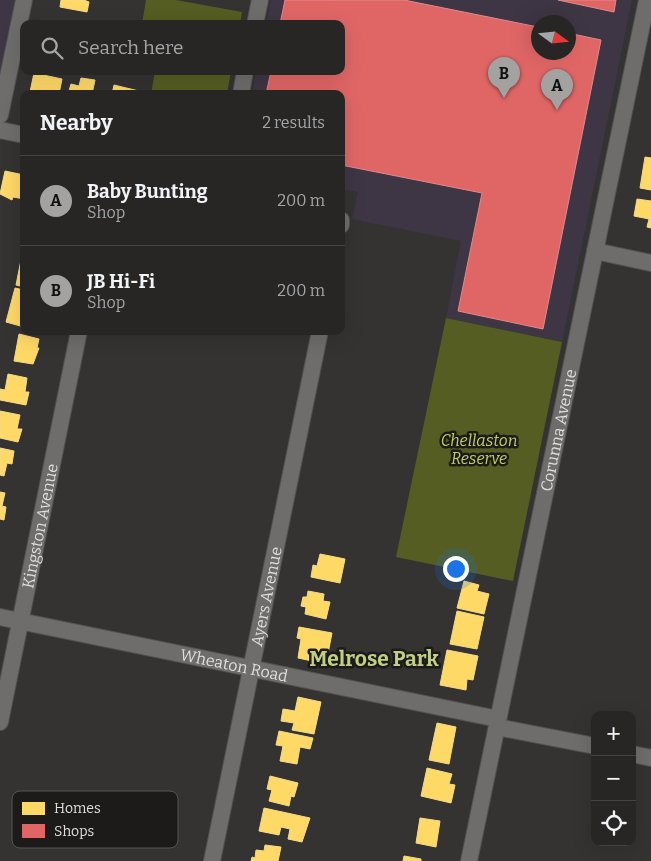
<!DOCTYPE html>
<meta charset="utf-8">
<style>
:root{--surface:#272625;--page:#333232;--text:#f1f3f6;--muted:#a4a5a7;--line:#434342;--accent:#a3a2a0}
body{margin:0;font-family:Bitter,serif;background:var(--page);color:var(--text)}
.controls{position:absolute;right:15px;bottom:15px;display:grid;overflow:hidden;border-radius:10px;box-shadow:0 5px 20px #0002}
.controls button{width:45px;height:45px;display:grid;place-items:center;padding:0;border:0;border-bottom:1px solid var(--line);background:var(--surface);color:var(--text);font:25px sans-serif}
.compass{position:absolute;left:531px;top:15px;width:45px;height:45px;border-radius:50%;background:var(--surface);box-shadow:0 5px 20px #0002;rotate:105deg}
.you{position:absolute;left:455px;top:568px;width:18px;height:18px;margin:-12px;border:4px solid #fff;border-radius:50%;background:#1a73e8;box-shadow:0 0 0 8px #1a73e833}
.badge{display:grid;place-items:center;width:32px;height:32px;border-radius:50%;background:var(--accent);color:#111;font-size:16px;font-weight:700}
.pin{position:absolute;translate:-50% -41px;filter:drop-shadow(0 1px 2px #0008)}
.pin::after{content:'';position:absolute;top:26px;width:18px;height:15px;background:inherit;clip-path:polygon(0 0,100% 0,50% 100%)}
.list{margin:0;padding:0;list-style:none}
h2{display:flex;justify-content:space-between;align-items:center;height:65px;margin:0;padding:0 20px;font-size:21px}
h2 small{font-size:16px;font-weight:400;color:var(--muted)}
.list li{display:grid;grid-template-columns:32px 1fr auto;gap:15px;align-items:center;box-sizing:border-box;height:90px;padding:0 20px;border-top:1px solid var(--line)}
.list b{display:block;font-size:19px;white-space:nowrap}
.list p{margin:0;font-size:16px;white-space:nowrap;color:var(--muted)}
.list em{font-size:16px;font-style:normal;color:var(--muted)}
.icon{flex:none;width:28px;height:28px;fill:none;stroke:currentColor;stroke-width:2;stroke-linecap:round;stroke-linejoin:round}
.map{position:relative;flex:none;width:651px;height:861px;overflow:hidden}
.search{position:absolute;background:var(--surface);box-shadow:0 5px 20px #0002;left:20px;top:20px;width:325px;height:55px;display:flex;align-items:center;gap:12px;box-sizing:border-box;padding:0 18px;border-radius:10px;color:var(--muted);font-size:19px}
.panel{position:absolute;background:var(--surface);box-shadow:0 5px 20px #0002;left:20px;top:90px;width:325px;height:245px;border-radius:10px}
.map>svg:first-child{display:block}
</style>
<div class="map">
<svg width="651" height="861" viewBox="0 0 651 861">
<rect width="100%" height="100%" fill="#343331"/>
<g fill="#3e3644" fill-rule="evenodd">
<polygon points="0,0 15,0 0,71"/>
<path d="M271,0h361l-70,342 -116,-24 15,-77 -109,-22 6,-27 -17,-3v-95h-89l4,-23h85v-47h-75zM538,22h30v30h-30z"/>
</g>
<g fill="#565d22">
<polygon points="146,0 176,0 242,12 240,24 142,24"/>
<polygon points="155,71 231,71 227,94 151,94"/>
<polygon points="446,318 562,342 513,581 396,557"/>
</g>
<g fill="#ffd966" stroke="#f5da89">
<polygon points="61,0 84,0 89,2 87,12 60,7"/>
<polygon points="34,73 62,79 59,94 30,92"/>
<polygon points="81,78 95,80 92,94 68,94 71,84 79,86"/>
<polygon points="114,85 139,91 139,94 112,94"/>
<polygon points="645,157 651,158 651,190 640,188"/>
<polygon points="5,171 24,175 24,199 13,197 12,200 0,194"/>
<polygon points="637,199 651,201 651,228 647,227 649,219 634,216"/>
<polygon points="23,250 24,251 24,287 16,285"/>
<polygon points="15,288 24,290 24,327 6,322"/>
<polygon points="19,334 39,339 37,348 39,348 33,364 14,361"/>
<polygon points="8,374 27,378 25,392 29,392 26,405 0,400 0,389 5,390"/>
<polygon points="0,411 20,415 17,429 22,429 18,442 0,438"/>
<polygon points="0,448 14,451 12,464 7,463 4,476 0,475"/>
<polygon points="0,492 5,493 2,506 6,507 4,520 0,519"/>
<polygon points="320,554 345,559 340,583 311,577 313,565 317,566"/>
<polygon points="464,581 479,585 477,591 489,594 484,614 457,608"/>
<polygon points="308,591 324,594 323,601 330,602 326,619 305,614 306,607 301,606 303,597 307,597"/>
<polygon points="457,611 484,617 477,649 450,644"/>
<polygon points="299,627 332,633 326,664 298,658 301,639 297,638"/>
<polygon points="447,650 478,656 473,680 467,679 466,690 440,685"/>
<polygon points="298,697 321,702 314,734 292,730 294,723 281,721 283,709 295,711"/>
<polygon points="437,723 456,727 449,764 429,760"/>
<polygon points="279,731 313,738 310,749 300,747 297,764 280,761 283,746 276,745"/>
<polygon points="427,768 452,774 449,784 455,785 451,803 421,796"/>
<polygon points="270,776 298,783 294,797 291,796 289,806 269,801 272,790 267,789"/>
<polygon points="264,808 310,818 302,842 288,839 290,829 281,827 279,835 259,831"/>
<polygon points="420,818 440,821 436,847 416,843"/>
<polygon points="265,845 281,847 278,861 251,861 252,857 255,858 256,850 264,851"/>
<polygon points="404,856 421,859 421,861 403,861"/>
</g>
<g fill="#e06666" stroke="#e08a89">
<polygon points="285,0 404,0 538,27 538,52 568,52 568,33 601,40 543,329 458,311 482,193 341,165 341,94 266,94 271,71 341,71 341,24 280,24"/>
<polygon points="558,0 616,0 614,12"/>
</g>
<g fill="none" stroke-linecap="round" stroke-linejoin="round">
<defs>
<g id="minor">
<polyline points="255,24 260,0"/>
<polyline points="241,94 245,71"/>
<polyline points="0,115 24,0"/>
<polyline points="0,130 24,135"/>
<polyline points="341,220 341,225"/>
<polyline points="595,251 651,263"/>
<path id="s1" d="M0,617l498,102"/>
<path id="s2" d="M0,722l79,-391"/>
<polyline points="497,727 595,746"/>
<polyline points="632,754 651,758"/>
<path id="s3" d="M212,861l108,-530"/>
<path id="s4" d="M469,861l178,-861"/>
</g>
</defs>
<use href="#minor" stroke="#525150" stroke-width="18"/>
<use href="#minor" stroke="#6e6d6c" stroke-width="16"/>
</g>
<g text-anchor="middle" stroke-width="5" stroke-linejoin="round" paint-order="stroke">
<g font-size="16" fill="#dfdedc" stroke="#1c1b1a">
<text dy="6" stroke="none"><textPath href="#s4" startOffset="440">Corunna Avenue</textPath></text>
<text dy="6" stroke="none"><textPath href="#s2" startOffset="200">Kingston Avenue</textPath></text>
<text dy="6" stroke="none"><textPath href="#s3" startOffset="270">Ayers Avenue</textPath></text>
<text dy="6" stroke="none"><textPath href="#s1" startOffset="239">Wheaton Road</textPath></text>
</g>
<g font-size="16" font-style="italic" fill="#c0cf66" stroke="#1c1b1a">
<text x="479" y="446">Chellaston<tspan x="479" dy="18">Reserve</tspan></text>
</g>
<g font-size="21" font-weight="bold" fill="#c0cf84" stroke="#1c1b1a">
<text x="374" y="666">Melrose Park</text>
</g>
</g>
<rect x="12" y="791" width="166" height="57" rx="8" fill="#1c1b1a" stroke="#565654" stroke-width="1"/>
<rect x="22" y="802" width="23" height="13" fill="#ffd966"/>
<rect x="22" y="824" width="23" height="14" fill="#e06666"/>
<g font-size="14" fill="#dfdedc">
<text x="54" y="813">Homes</text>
<text x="54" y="836">Shops</text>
</g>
</svg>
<div class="controls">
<button>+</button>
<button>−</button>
<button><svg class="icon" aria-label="locate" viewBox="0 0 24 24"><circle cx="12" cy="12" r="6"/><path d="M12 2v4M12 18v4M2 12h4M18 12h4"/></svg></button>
</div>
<svg class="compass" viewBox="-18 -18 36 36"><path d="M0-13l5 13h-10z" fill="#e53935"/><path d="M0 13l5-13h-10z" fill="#a4a5a7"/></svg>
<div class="you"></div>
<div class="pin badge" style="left:557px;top:110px">A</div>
<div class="pin badge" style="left:504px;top:98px">B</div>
<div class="search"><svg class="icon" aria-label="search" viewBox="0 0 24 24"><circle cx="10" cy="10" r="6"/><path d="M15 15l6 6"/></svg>Search here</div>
<section class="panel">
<h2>Nearby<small>2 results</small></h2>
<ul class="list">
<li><span class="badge">A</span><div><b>Baby Bunting</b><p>Shop</p></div><em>200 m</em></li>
<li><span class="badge">B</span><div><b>JB Hi-Fi</b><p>Shop</p></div><em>200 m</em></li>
</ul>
</section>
</div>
